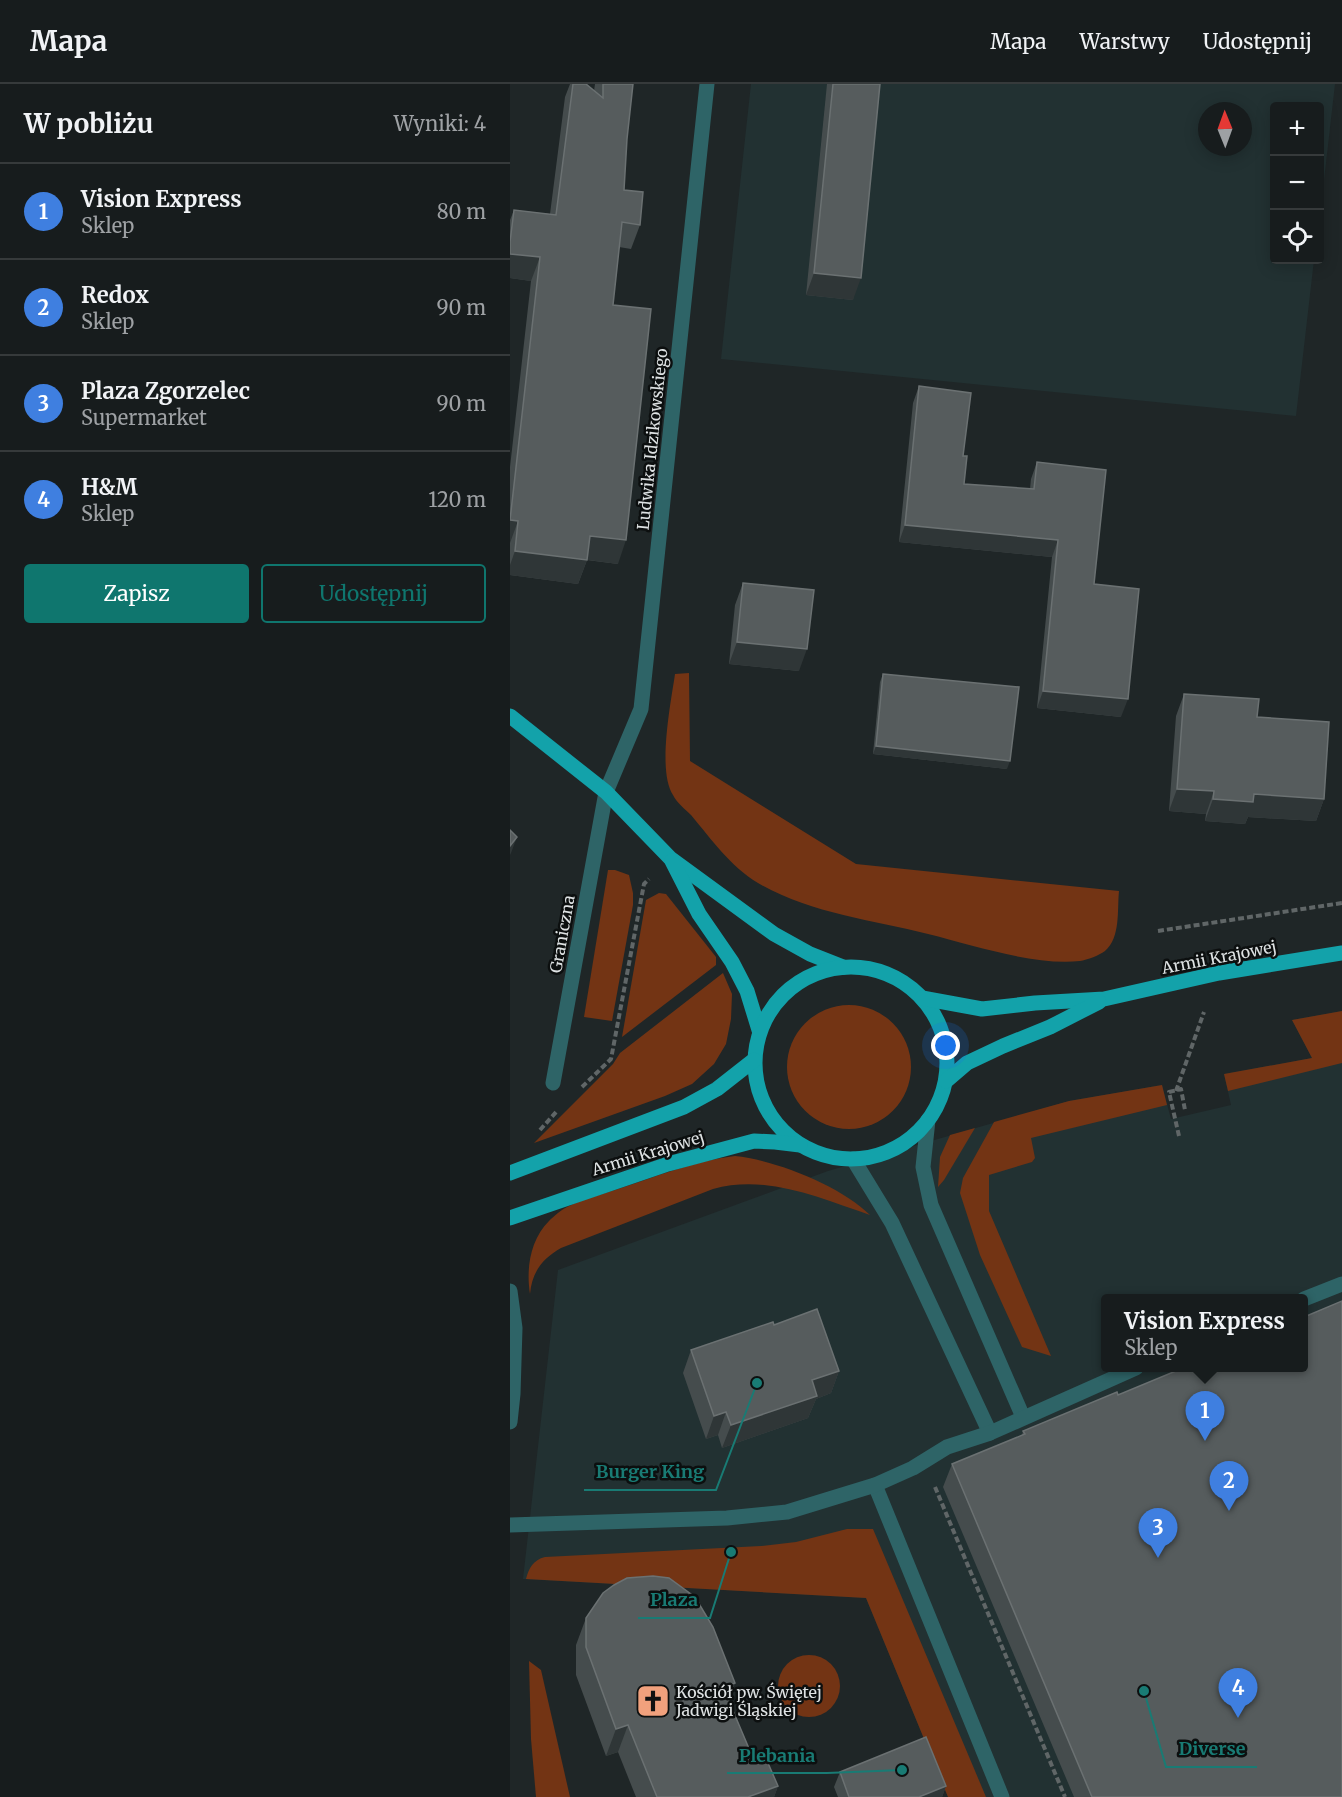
<!DOCTYPE html>
<html lang="pl">
<meta charset="utf-8">
<style>
:root{--surface:#171c1d;--page:#24292a;--text:#f1f3f6;--muted:#9ea1a4;--line:#363a3b;--accent:#0f766e}
body{margin:0;font-family:Merriweather,serif;background:var(--page);color:var(--text)}
.controls{position:absolute;right:18px;top:18px;display:grid;overflow:hidden;border-radius:6px;box-shadow:0 3px 15px #0003}
.controls button{width:54px;height:54px;display:grid;place-items:center;padding:0;border:0;border-bottom:2px solid var(--line);background:var(--surface);color:var(--text);font:30px sans-serif}
.compass{position:absolute;left:688px;top:18px;width:54px;height:54px;border-radius:50%;background:var(--surface);box-shadow:0 3px 15px #0003;rotate:359deg}
.you{position:absolute;left:436px;top:962px;width:21px;height:21px;margin:-15px;border:4px solid #fff;border-radius:50%;background:#1a73e8;box-shadow:0 0 0 9px #1a73e833}
.badge{display:grid;place-items:center;width:39px;height:39px;border-radius:50%;background:var(--accent);color:#fff;font-size:20px;font-weight:700}
.pin{position:absolute;translate:-50% -50px;filter:drop-shadow(0 2px 3px #0008)}
.pin::after{content:'';position:absolute;top:32px;width:21px;height:18px;background:inherit;clip-path:polygon(0 0,100% 0,50% 100%)}
.popup{position:absolute;left:591px;top:1210px;width:207px;height:78px;box-sizing:border-box;display:grid;place-content:center;border-radius:6px;background:var(--surface);filter:drop-shadow(0 2px 4px #0005);font-size:20px;white-space:nowrap;color:var(--muted)}
.popup b{font-size:22px;color:var(--text)}
.popup::after{content:'';position:absolute;left:50%;top:100%;margin-left:-12px;border:12px solid transparent;border-top-color:var(--surface)}
.list{margin:0;padding:0;list-style:none}
h2{display:flex;justify-content:space-between;align-items:center;height:78px;margin:0;padding:0 24px;font-size:26px}
h2 small{font-size:20px;font-weight:400;color:var(--muted)}
.list li{display:grid;grid-template-columns:39px 1fr auto;gap:18px;align-items:center;box-sizing:border-box;height:96px;padding:0 24px;border-top:2px solid var(--line)}
.list b{display:block;font-size:22px;white-space:nowrap}
.list p{margin:0;font-size:20px;white-space:nowrap;color:var(--muted)}
.list em{font-size:20px;font-style:normal;color:var(--muted)}
.actions{display:flex;gap:12px;padding:18px 24px}
.actions a{flex:1;padding:14px 0;border:2px solid var(--accent);border-radius:6px;text-align:center;font-size:21px;color:var(--accent)}
.actions .main{background:var(--accent);color:#fff}
.icon{flex:none;width:33px;height:33px;fill:none;stroke:currentColor;stroke-width:2;stroke-linecap:round;stroke-linejoin:round}
.map{position:relative;flex:none;width:832px;height:1713px;overflow:hidden}
header{display:flex;align-items:center;gap:36px;box-sizing:border-box;height:84px;padding:0 30px;background:var(--surface);border-bottom:2px solid var(--line)}
header strong{font-size:28px}
nav{display:flex;gap:33px;margin-inline-start:auto;font-size:21px}
main{display:flex}
aside{flex:1;background:var(--surface)}
.map>svg:first-child{display:block}
</style>
<header>
<strong>Mapa</strong>
<nav><a>Mapa</a><a>Warstwy</a><a>Udostępnij</a></nav>
</header>
<main>
<aside>
<h2>W pobliżu<small>Wyniki: 4</small></h2>
<ul class="list">
<li><span class="badge" style="background:#3f7fe0">1</span><div><b>Vision Express</b><p>Sklep</p></div><em>80 m</em></li>
<li><span class="badge" style="background:#3f7fe0">2</span><div><b>Redox</b><p>Sklep</p></div><em>90 m</em></li>
<li><span class="badge" style="background:#3f7fe0">3</span><div><b>Plaza Zgorzelec</b><p>Supermarket</p></div><em>90 m</em></li>
<li><span class="badge" style="background:#3f7fe0">4</span><div><b>H&amp;M</b><p>Sklep</p></div><em>120 m</em></li>
</ul>
<div class="actions"><a class="main">Zapisz</a><a>Udostępnij</a></div>
</aside>
<div class="map">
<svg width="832" height="1713" viewBox="0 0 832 1713">
<rect width="100%" height="100%" fill="#1f2627"/>
<g fill="#223132" fill-rule="evenodd">
<path d="M241,0h584l-15,131v-109h-46v154h40l-18,156 -575,-57zM697,27h36v36h-36z"/>
<path d="M832,927v786h-394l-82,-199 -343,-19 35,-309 270,-99 241,-70 93,-16 9,34 60,-14 -7,-31 88,-16 -20,-38zM596,1214h198v70h-198z"/>
</g>
<g fill="#733414">
<path d="M179,589l1,88 166,103 263,27c-2,19 2,46 -14,60 -5,4 -18,9 -25,10 -46,5 -107,-16 -152,-27 -56,-14 -119,-21 -170,-51 -28,-17 -46,-43 -67,-68 -6,-6 -14,-12 -18,-20 -16,-24 -2,-93 2,-121z"/>
<polygon points="98,786 105,786 119,791 123,809 123,821 102,937 74,933"/>
<polygon points="149,809 156,810 206,873 206,881 112,953 136,816"/>
<polygon points="213,889 222,910 221,935 216,960 204,980 182,1000 155,1012 24,1059 103,980 110,969"/>
<circle cx="339" cy="983" r="62"/>
<polygon points="832,927 832,979 718,1007 714,990 802,974 782,936"/>
<polygon points="652,1001 657,1021 521,1054 525,1074 522,1078 479,1091 479,1127 541,1272 512,1263 470,1171 450,1109 453,1094 484,1038 559,1017"/>
<polygon points="465,1044 434,1096 428,1103 430,1073 440,1051"/>
<path d="M225,1072c41,4 106,30 135,59 -51,-17 -103,-41 -157,-26l-152,59c-19,11 -29,24 -31,46 -4,-25 0,-54 19,-73 5,-5 12,-11 18,-14 15,-8 33,-12 48,-17 40,-13 79,-29 120,-34z"/>
<path d="M337,1445h26l113,268h-38l-82,-199 -340,-19c3,-11 7,-19 19,-22l216,-11 35,-4z"/>
<circle cx="299" cy="1602" r="31"/>
<polygon points="19,1577 31,1586 60,1713 26,1713 21,1655"/>
</g>
<g fill="none" stroke-linecap="round" stroke-linejoin="round">
<g stroke="#606667" stroke-width="4" stroke-dasharray="6 3" stroke-linecap="butt">
<polyline points="648,847 832,819"/>
<polyline points="72,1003 101,975 134,800 139,795"/>
<polyline points="666,1007 694,928"/>
<polyline points="30,1046 47,1027"/>
<polyline points="669,1052 659,1008 671,1005 675,1026"/>
<polyline points="425,1403 555,1713"/>
</g>
<g stroke="#2e6467" stroke-width="15">
<polyline points="43,999 96,708 131,625 197,0"/>
<polyline points="418,1036 413,1083 421,1121 513,1333"/>
<polyline points="343,1075 382,1139 480,1349"/>
<polyline points="0,1207 5,1244 3,1310 0,1338"/>
<polyline points="794,1215 832,1200"/>
<polyline points="365,1401 492,1713"/>
<polyline points="0,1441 217,1434 277,1428 365,1401 403,1384 437,1363 480,1349 626,1284"/>
</g>
<g stroke="#13a2aa" stroke-width="15">
<polyline points="0,632 96,708 160,774 264,850 300,870 333,883"/>
<polyline points="162,777 189,830 222,878 237,907 249,946"/>
<circle cx="341" cy="979" r="96"/>
<polyline points="412,914 472,925 525,919 594,915 709,889 832,869"/>
<polyline points="436,997 457,979 493,962 540,943 589,918"/>
<polyline points="0,1089 174,1023 207,1005 244,976"/>
<polyline points="0,1134 158,1080 244,1057 265,1058 290,1061"/>
</g>
</g>
<g fill="#454c4d">
<polygon points="60,0 76,0 84,7 85,0 123,0 117,55 114,106 130,141 121,165 109,163 103,221 108,480 77,476 68,500 0,491 0,383 21,197 0,194 0,136 4,126 40,130 55,13"/>
<polygon points="317,0 370,0 343,216 296,211"/>
<polygon points="409,302 453,372 454,400 520,405 521,395 527,378 584,500 611,633 527,624 542,473 389,458 403,319"/>
<polygon points="233,499 289,587 219,580 225,521"/>
<polygon points="373,590 497,685 363,670 370,598"/>
<polygon points="674,610 747,633 814,715 806,737 738,733 735,740 695,737 696,730 659,727 666,632"/>
<polygon points="264,1241 329,1287 321,1309 306,1315 298,1334 212,1364 208,1351 196,1355 173,1289 181,1266"/>
<polygon points="608,1311 832,1713 564,1713 433,1403 442,1380 512,1351 513,1347"/>
<polygon points="76,1534 225,1599 219,1617 243,1674 268,1702 264,1713 126,1713 108,1668 96,1672 66,1591 66,1561"/>
<polygon points="330,1688 436,1702 432,1713 328,1713 324,1703"/>
</g>
<g fill="#2f3637">
<polygon points="0,170 30,173 21,197 0,194"/>
<polygon points="304,189 351,194 343,216 296,211"/>
<polygon points="0,436 8,437 0,459"/>
<polygon points="395,441 548,456 542,473 389,458"/>
<polygon points="80,452 116,456 108,480 71,475"/>
<polygon points="5,467 77,476 68,500 0,491 0,481"/>
<polygon points="227,558 297,565 289,587 219,580"/>
<polygon points="533,607 618,615 611,633 527,624"/>
<polygon points="366,662 500,677 497,685 363,670"/>
<polygon points="667,705 704,707 696,730 659,727"/>
<polygon points="744,710 814,715 806,737 738,733 735,740 695,737 703,715"/>
<polygon points="7,753 1,769 0,771 0,762"/>
<polygon points="329,1287 321,1309 306,1315 298,1334 212,1364 221,1341 302,1296"/>
<polygon points="216,1328 208,1351 196,1355 204,1332"/>
<polygon points="225,1599 215,1626 213,1603"/>
<polygon points="118,1641 108,1668 96,1672 106,1645"/>
<polygon points="268,1702 264,1713 238,1713"/>
<polygon points="436,1702 432,1713 409,1713"/>
</g>
<g fill="#565c5d" stroke="#6b7172" stroke-width="1.5">
<polygon points="63,0 76,0 93,14 93,0 123,0 117,55 114,106 133,108 130,141 112,138 103,221 141,225 116,456 80,452 77,476 5,467 8,437 0,436 30,173 0,170 0,158 4,126 46,131"/>
<polygon points="323,0 370,0 351,194 304,189"/>
<polygon points="409,302 461,309 453,372 457,372 454,400 524,405 527,378 596,386 584,500 629,505 618,615 533,607 548,456 395,441"/>
<polygon points="233,499 304,506 297,565 227,558"/>
<polygon points="373,590 509,603 500,677 366,662"/>
<polygon points="674,610 749,615 747,633 819,638 814,715 744,710 743,718 703,715 704,707 667,705"/>
<polygon points="0,746 7,753 0,762"/>
<polygon points="832,1217 832,1713 582,1713 442,1380 515,1350 513,1347 607,1308 608,1311 673,1284 794,1284 794,1233"/>
<polygon points="307,1225 329,1287 302,1296 307,1312 221,1341 216,1328 204,1332 181,1266 263,1238 264,1241"/>
<polygon points="143,1492 159,1494 185,1513 203,1543 225,1599 213,1603 243,1674 254,1670 268,1702 238,1713 146,1713 147,1713 118,1641 106,1645 76,1563 76,1534 93,1509 104,1501 117,1494"/>
<polygon points="416,1653 436,1702 409,1713 339,1713 330,1688"/>
</g>
<defs>
<symbol id="church-square" viewBox="-11 -11 22 22"><rect x="-9" y="-9" width="18" height="18" rx="4" fill="#f1a17d" stroke="#0c0f0f"/><path d="M-1.2-6h2.4v3.5h3.3v2.4h-3.3V6h-2.4V-.1h-3.3v-2.4h3.3Z" fill="#111"/></symbol>
</defs>
<g fill-rule="evenodd">
<use href="#church-square" x="124" y="1598" width="38" height="38"/>
</g>
<g text-anchor="middle" stroke-width="5" stroke-linejoin="round" paint-order="stroke">
<g font-size="16" fill="#dee2e3" stroke="#0c0f0f">
<text transform="translate(142 355) rotate(-84)" y="6">Ludwika Idzikowskiego</text>
<text transform="translate(52 850) rotate(-80)" y="6">Graniczna</text>
<text transform="translate(709 873) rotate(-11)" y="6">Armii Krajowej</text>
<text transform="translate(138 1069) rotate(-17)" y="6">Armii Krajowej</text>
</g>
<g font-size="16" fill="#dee2e3" stroke="#0c0f0f" text-anchor="start">
<text x="166" y="1614">Kościół pw. Świętej<tspan x="166" dy="18">Jadwigi Śląskiej</tspan></text>
</g>
</g>
<path fill="none" stroke="#197b74" stroke-width="2" d="M247 1299L206 1406H74M221 1468L200 1534H128M634 1607L656 1683H747M392 1686L317 1689H217"/>
<g fill="#197b74" stroke="#0c0f0f" stroke-width="2">
<circle cx="247" cy="1299" r="6"/>
<circle cx="221" cy="1468" r="6"/>
<circle cx="634" cy="1607" r="6"/>
<circle cx="392" cy="1686" r="6"/>
</g>
<g font-size="18" text-anchor="middle" font-weight="bold" fill="#197b74" stroke="#0c0f0f" stroke-width="5" stroke-linejoin="round" paint-order="stroke">
<text x="140" y="1394">Burger King</text>
<text x="164" y="1522">Plaza</text>
<text x="702" y="1671">Diverse</text>
<text x="267" y="1678">Plebania</text>
</g>
</svg>
<div class="controls">
<button>+</button>
<button>−</button>
<button><svg class="icon" aria-label="locate" viewBox="0 0 24 24"><circle cx="12" cy="12" r="6"/><path d="M12 2v4M12 18v4M2 12h4M18 12h4"/></svg></button>
</div>
<svg class="compass" viewBox="-18 -18 36 36"><path d="M0-13l5 13h-10z" fill="#e53935"/><path d="M0 13l5-13h-10z" fill="#9ea1a4"/></svg>
<div class="you"></div>
<div class="pin badge" style="left:695px;top:1357px;background:#3f7fe0">1</div>
<div class="popup"><b>Vision Express</b>Sklep</div>
<div class="pin badge" style="left:719px;top:1427px;background:#3f7fe0">2</div>
<div class="pin badge" style="left:648px;top:1474px;background:#3f7fe0">3</div>
<div class="pin badge" style="left:728px;top:1634px;background:#3f7fe0">4</div>
</div>
</main>
